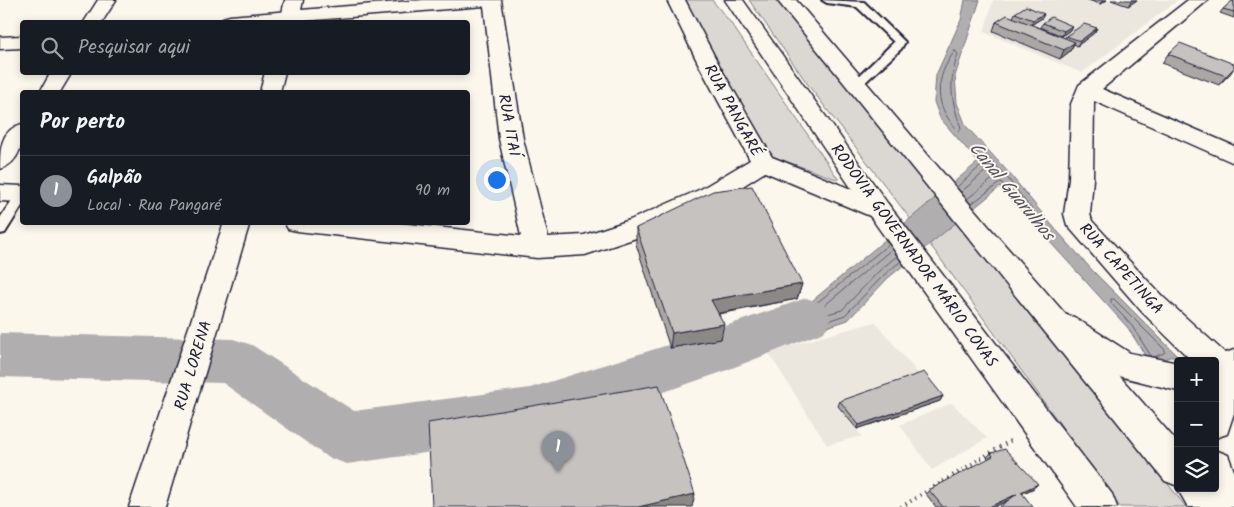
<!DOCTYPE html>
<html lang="pt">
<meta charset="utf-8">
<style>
:root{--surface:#171b24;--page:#20242c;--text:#f1f3f6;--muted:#9ea1a6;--line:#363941;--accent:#8c9099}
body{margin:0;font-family:Kalam,sans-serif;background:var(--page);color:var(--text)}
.controls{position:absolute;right:15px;bottom:15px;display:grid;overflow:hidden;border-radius:5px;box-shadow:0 2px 8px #0003}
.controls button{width:45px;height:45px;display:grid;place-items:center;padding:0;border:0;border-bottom:1px solid var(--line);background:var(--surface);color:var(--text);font:25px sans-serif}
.you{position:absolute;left:496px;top:179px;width:18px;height:18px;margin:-12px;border:4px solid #fff;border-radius:50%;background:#1a73e8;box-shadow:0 0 0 8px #1a73e833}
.badge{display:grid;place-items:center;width:32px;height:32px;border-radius:50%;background:var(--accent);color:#fff;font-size:16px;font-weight:700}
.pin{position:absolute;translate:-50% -41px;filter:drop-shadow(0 1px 2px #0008)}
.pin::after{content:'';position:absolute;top:26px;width:18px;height:15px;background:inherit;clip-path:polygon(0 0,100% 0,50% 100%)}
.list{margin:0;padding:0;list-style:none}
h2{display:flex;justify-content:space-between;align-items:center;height:65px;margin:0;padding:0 20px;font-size:21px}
h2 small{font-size:16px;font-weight:400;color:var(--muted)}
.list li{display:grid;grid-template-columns:32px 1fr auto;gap:15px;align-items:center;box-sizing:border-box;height:70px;padding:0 20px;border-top:1px solid var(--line)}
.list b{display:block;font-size:19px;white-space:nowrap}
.list p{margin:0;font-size:16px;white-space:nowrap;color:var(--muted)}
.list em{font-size:16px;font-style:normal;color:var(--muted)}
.icon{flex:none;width:28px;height:28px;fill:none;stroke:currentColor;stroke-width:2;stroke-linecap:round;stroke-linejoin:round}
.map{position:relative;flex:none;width:1234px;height:507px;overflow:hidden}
.search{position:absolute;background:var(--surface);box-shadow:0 2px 8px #0003;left:20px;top:20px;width:450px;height:55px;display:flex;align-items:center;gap:12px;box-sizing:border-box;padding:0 18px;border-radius:5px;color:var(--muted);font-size:19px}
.panel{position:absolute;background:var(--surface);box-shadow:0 2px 8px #0003;left:20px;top:90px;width:450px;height:135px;border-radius:5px}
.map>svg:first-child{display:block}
</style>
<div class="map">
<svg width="1234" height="507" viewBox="0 0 1234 507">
<rect width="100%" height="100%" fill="#fbf7ec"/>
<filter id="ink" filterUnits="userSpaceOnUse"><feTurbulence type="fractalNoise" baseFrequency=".02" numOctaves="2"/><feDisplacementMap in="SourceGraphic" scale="10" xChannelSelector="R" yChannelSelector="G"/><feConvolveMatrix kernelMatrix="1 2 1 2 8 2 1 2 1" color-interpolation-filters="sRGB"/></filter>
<g filter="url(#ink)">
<g fill="#ebe7df">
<polygon points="993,0 1178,0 1082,73 984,32"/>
<polygon points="875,322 921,377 838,406 862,436 827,445 768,352"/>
<polygon points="952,403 987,438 932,470 900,425"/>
</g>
<g fill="#dbd8d3" stroke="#7e7d87">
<polygon points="682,0 712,0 730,22 839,180 768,155"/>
<polygon points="749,0 778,0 1027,306 1186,507 1120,507 934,250 809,86"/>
</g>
<polygon fill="#b1aeb0" stroke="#787681" points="965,0 980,0 955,76 957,103 966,126 1009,173 1051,224 1093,271 1177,355 1150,363 1128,328 1000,187 888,278 848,320 749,353 743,331 806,306 978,162 940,118 934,102 936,75 961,20"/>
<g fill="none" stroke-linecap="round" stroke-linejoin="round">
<g stroke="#5b5a6a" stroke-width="1">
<path d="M955,51l3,3c-10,30 -7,45 3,74l-2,3c-26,-24 -25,-53 -4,-80z"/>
<polyline points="957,187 982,165 982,159 975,150 978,147 1006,176 1034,213 1030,214 1001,182 971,204"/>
<polyline points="961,192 988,169 995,174 995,177 967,199"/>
<polyline points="889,244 808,310 751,334 753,345 755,346 845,315 884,275 901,261"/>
<polyline points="892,249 813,315 813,318 842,310 880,270 897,256"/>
<polyline points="1151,356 1132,326 1111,303 1111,299 1114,299 1165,350 1164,353 1154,357"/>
</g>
<polygon fill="#b1aeb0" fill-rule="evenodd" points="806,298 824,304 831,318 824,332 722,372 530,438 347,464 327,457 223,383 0,377 0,333 233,339 252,345 354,411 530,388 700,335"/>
<defs>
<g id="service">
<polygon points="822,0 864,2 905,42 901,49 860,87 852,87 850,85 894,42 857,7 827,3"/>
<polygon points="22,191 22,206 5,233 0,234 0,218 17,193"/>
</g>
<g id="minor">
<polygon points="98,0 116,0 102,22 84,22"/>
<polygon points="285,0 303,0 301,10 423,0 501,0 523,139 548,237 584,235 630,220 701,189 750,160 699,65 667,0 685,0 719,65 772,157 888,204 892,210 888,216 879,219 870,216 765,172 719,201 648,234 585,255 537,258 297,231 288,229 284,222 389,222 521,236 499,139 484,6 290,22 283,21 281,17"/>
<polygon points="1188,0 1208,0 1102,89 1234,146 1234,163 1094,101 1093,179 1090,214 1092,221 1163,297 1224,352 1229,361 1224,370 1215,373 1215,361 1192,361 1143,313 1067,225 1064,214 1069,179 1071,104 1079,85"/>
<polygon points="51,72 72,72 60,92 40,92"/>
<path d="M22,124c2,18 -2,39 -22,45 0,-19 0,-39 22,-45z"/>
<polygon points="0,185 22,186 22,202 0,201"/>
</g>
<g id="tertiary">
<polygon points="290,11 297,13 299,17 297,22 221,22 223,18 230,16"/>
<polygon points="22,36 22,48 0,49 0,37"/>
<polygon points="265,72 285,72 280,92 260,92"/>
<polygon points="224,222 250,222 165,507 129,507"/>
</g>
<g id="secondary">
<polygon points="1063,314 1074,317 1130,353 1178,363 1178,391 1111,374 1052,335 1048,326 1052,317"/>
<polygon points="1234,350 1234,413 1227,434 1215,438 1215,364 1223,354"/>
<polygon points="1215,450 1228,455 1234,471 1234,507 1211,507 1204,490 1203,488 1215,488"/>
</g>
<g id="trunk">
<polygon points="725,0 743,0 888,204 1112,494 1117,507 1077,507 870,216"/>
<polygon points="777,0 796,0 990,228 1178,443 1178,486 1165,481"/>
<polygon points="1215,484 1224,494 1229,507 1188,507 1177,488 1178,486 1178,488 1215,488"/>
</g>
</defs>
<use href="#service" stroke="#22223b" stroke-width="4"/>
<use href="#minor" stroke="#22223b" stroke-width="3"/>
<use href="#tertiary" stroke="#22223b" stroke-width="3"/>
<use href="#secondary" stroke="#22223b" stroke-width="3"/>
<use href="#trunk" stroke="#22223b" stroke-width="3"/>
<polyline stroke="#22223b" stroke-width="4" stroke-dasharray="1 4.5" stroke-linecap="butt" points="901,507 1013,439"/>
<use href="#service" fill="#fbf7ec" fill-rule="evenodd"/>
<use href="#minor" fill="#fbf7ec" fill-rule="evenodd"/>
<use href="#tertiary" fill="#fbf7ec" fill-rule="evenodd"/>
<use href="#secondary" fill="#fbf7ec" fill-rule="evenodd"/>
<use href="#trunk" fill="#fbf7ec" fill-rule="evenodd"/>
</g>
<g fill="#aaa7a5" stroke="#22223b">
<polygon points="1088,0 1107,0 1100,4"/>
<polygon points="1111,0 1137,0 1128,6"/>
<polygon points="1234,0 1234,18 1220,13 1223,9"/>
<polygon points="1015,13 1044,14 1042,18 1031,25 1065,38 1066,36 1097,28 1094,33 1077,46 1074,44 1070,51 1060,59 993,31 996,22 1013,18"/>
<polygon points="1043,23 1072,26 1070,30 1062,36 1040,27"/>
<polygon points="1168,54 1230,74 1219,85 1162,63"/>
<polygon points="636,228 802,284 797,299 719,314 721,339 670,348 636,244"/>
<polygon points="943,396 940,401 857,429 838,406 840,401"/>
<polygon points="991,453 1034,488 994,507 936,507 926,494 929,490 989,459 987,457"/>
</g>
<g fill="#8b8886" stroke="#22223b">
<polygon points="1103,0 1107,0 1100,4"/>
<polygon points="1132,0 1137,0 1128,6"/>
<polygon points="1044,14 1042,18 1031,25 1033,20"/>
<polygon points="1072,26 1070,30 1062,36 1064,31"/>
<polygon points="1097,28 1094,33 1077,46 1080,41"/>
<polygon points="1075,42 1070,51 1060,59 1064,50"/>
<polygon points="1234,68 1230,74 1219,85 1226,76"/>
<polygon points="802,284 797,299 709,315 711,300"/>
<polygon points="724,324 721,339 670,348 672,333"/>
<polygon points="943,396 940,401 857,429 859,425"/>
<polygon points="1038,484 1034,488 1017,496 1021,492"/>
<polygon points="695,494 692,507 638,507"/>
<polygon points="1017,494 1013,498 994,507 989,507"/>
</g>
<g fill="#c6c2c0" stroke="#22223b">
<polygon points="1232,1 1234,2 1234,12 1223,9"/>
<polygon points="1026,6 1044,14 1033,20 1015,13"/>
<polygon points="1007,15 1075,42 1064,50 996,22"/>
<polygon points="1051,17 1072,26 1064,31 1043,23"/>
<polygon points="1084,24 1097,28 1080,41 1066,36"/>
<polygon points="1180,43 1234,64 1234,68 1226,76 1168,54"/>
<polygon points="752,186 802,284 711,300 724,324 672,333 636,228 713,191"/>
<polygon points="924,372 943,396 859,425 840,401"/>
<polygon points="659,385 695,494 638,507 432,507 428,423"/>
<polygon points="1005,449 1038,484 1021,492 1033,507 999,507 1017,494 989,507 943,507 929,490 993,456 991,453"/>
</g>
</g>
<g text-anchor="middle" stroke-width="4" stroke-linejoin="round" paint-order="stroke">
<g font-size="16" fill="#22223b" stroke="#fbf7ec">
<text transform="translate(734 110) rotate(61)" y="6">RUA PANGARÉ</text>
<text transform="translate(510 125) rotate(80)" y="6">RUA ITAÍ</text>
<text transform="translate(915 255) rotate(54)" y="6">RODOVIA GOVERNADOR MÁRIO COVAS</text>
<text transform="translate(1122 268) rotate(48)" y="6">RUA CAPETINGA</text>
<text transform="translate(192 365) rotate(-73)" y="6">RUA LORENA</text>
</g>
<g font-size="18" font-style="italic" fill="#545364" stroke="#fbf7ec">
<text transform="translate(1012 191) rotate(50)" y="6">Canal Guarulhos</text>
</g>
</g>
</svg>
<div class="controls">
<button>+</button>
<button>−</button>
<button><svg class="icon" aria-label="layers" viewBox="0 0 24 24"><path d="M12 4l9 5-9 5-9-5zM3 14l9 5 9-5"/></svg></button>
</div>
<div class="you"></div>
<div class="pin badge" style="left:558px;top:472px">1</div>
<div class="search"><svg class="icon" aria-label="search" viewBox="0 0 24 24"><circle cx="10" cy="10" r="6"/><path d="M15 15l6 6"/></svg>Pesquisar aqui</div>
<section class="panel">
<h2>Por perto<small></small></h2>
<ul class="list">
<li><span class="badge">1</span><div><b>Galpão</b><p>Local · Rua Pangaré</p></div><em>90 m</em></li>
</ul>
</section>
</div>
